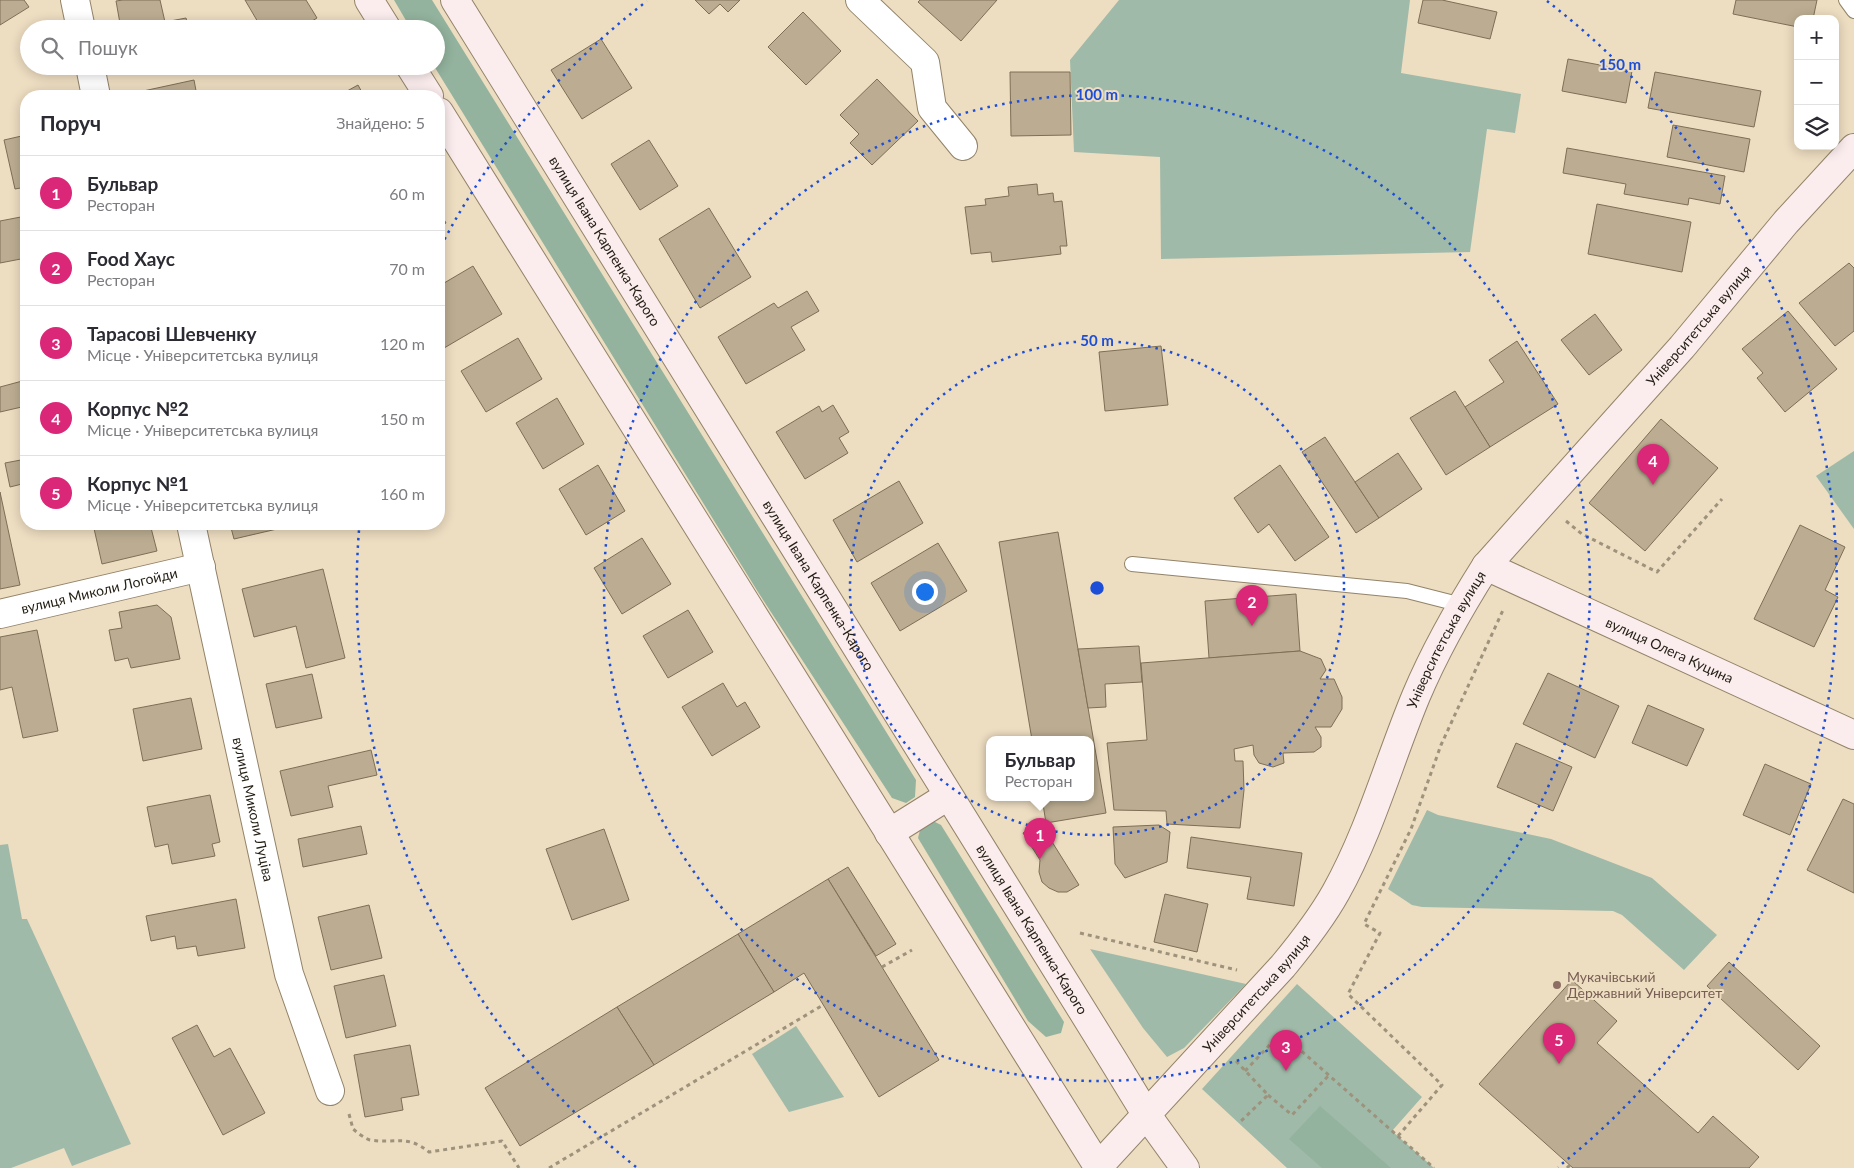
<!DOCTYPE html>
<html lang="uk">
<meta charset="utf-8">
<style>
:root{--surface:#fff;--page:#f7f7f7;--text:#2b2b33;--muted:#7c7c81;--line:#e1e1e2;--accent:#db2777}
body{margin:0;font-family:Lato,sans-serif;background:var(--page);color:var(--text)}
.controls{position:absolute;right:15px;top:15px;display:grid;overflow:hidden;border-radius:10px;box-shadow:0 2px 12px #0003}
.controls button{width:45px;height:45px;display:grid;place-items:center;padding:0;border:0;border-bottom:1px solid var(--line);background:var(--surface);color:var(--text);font:25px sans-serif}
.you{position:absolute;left:924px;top:591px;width:18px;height:18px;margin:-12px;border:4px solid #fff;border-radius:50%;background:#1a73e8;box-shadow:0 0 0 8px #1a73e833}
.badge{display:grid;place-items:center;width:32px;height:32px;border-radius:50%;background:var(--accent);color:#fff;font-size:16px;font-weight:700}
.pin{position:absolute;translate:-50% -41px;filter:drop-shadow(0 1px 2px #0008)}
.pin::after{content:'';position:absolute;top:26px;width:18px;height:15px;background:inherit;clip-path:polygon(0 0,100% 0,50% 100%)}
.popup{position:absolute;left:986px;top:736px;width:108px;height:65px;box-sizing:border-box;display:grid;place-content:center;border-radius:10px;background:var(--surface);filter:drop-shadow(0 1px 4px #0005);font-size:16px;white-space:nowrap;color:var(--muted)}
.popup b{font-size:19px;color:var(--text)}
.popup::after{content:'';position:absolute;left:50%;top:100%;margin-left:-10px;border:10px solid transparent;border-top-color:var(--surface)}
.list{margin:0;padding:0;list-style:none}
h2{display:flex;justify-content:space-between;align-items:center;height:65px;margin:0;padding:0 20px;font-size:21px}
h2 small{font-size:16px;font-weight:400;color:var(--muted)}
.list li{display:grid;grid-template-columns:32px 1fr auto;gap:15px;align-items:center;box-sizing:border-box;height:75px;padding:0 20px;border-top:1px solid var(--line)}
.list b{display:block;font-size:19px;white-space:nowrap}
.list p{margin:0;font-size:16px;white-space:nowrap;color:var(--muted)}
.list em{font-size:16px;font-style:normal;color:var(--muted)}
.icon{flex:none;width:28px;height:28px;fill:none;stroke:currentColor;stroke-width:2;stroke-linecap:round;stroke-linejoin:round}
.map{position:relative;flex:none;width:1854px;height:1168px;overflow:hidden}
.search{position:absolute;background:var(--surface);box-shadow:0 2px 12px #0003;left:20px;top:20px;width:425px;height:55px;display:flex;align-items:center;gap:12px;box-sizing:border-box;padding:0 18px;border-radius:28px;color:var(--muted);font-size:19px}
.panel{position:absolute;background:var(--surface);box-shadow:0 2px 12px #0003;left:20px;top:90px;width:425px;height:440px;border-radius:20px}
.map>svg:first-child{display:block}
</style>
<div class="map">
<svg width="1854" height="1168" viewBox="0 0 1854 1168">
<rect width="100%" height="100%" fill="#edddc1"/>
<g fill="#a0baa9">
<polygon points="1119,0 1410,0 1401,73 1521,94 1515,133 1487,129 1470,252 1161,259 1160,157 1074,152 1070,60"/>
<polygon points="1854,451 1854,529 1816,476"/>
<polygon points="1427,810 1438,815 1551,839 1652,878 1717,935 1684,970 1622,915 1613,911 1422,907 1412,905 1388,889"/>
<polygon points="8,844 22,919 27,919 131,1144 72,1166 64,1148 11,1168 0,1168 0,845"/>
<polygon points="1090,949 1246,984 1184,1048 1167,1057 1143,1028"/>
<polygon points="1297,984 1422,1097 1392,1131 1434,1168 1287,1168 1202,1089"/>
<polygon points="796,1026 844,1097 789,1112 752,1054"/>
</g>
<g fill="#93b39e">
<polygon points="394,0 432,0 916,780 915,797 906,803 892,798 758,592 434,66 436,66 436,29 411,29"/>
<polygon points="933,821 941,825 1064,1022 1061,1033 1046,1037 1028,1021 918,838 921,826"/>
<polygon points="1320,1106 1391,1168 1322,1168 1289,1139"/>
</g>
<g fill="#bcad92" stroke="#7d6f56">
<polygon points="0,0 24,0 29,7 0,25"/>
<polygon points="123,0 160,0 165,22 186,18 189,29 121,29 116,1"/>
<polygon points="245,0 306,0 317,18 299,29 262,29"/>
<polygon points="695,0 740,0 728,12 720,4 709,14"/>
<polygon points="920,0 997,0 961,41 918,2"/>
<polygon points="1423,0 1442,0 1497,12 1490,39 1418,23"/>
<polygon points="1736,0 1817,0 1813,19 1798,19 1798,27 1733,14"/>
<polygon points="803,12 841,51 806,85 768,47"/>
<polygon points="601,39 632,88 582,119 551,70"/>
<polygon points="1568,59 1632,71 1626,103 1562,91"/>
<polygon points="1010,72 1070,72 1071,135 1011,136"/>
<polygon points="1655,72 1761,91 1754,127 1648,108"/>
<polygon points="877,79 918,121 872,165 850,143 859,134 840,115"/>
<polygon points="194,80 197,96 135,96 134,93"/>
<polygon points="358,85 364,96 338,96"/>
<polygon points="1673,125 1750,139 1744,172 1667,157"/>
<polygon points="26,135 26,187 15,189 4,140"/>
<polygon points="649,140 678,186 640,210 611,164"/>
<polygon points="1567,148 1725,176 1720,204 1689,198 1688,205 1624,194 1626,184 1563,173"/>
<polygon points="1037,184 1038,195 1053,193 1054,202 1062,201 1067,246 1060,246 1061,254 992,262 991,252 971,254 965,207 986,205 985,199 1009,196 1008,187"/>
<polygon points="1597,204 1691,222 1682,272 1588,254"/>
<polygon points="709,208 751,277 700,308 659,239"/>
<polygon points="439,211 446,223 439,227"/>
<polygon points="26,216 26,258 0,263 0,221"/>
<polygon points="1849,263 1854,268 1854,331 1835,346 1799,303"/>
<polygon points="473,266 502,314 439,351 439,286"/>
<polygon points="807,291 819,311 791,327 805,350 746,384 718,337 774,303 778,308"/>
<polygon points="1788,311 1837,369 1785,412 1757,378 1763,373 1742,349"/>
<polygon points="1595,314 1622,350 1589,375 1561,340"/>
<polygon points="518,338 542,379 486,412 461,371"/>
<polygon points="1517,341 1558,404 1490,447 1465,407 1504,382 1489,360"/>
<polygon points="1161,346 1168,405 1105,411 1099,352"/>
<polygon points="26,380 26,406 0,412 0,387"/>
<polygon points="1455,391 1490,447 1446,475 1410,418"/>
<polygon points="557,398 584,444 543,469 516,423"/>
<polygon points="833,405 849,432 839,438 848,453 805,479 776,432 819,406 822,412"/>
<polygon points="1661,419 1718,468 1645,551 1589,503"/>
<polygon points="1325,437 1379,518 1356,533 1302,452"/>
<polygon points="1398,453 1422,489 1379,518 1355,482"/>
<polygon points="26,459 26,483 10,487 5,463"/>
<polygon points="598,465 625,511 586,535 559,489"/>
<polygon points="1280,465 1329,537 1295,561 1269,524 1258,533 1234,498"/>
<polygon points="899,481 923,523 857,562 833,520"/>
<polygon points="23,487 26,487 26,501"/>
<polygon points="0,492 20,585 0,589"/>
<polygon points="93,524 150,524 157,551 102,564"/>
<polygon points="230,524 276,524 277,529 234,539"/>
<polygon points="1800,525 1845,547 1825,590 1838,597 1814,647 1754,619"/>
<polygon points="1058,532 1106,813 1046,823 1042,798 1090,798 1090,740 1032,740 999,542"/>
<polygon points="642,538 671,584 622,614 594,568"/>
<polygon points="938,543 967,591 900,631 871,583"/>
<polygon points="323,569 345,658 306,668 296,626 254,637 242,589"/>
<polygon points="1296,594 1300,651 1209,658 1205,601"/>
<polygon points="157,605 171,617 180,659 131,668 128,658 115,661 109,630 122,628 119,612"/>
<polygon points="688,610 713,652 668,678 643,636"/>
<polygon points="37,630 58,731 23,738 12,687 0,690 0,637"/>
<polygon points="1139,646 1142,682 1105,684 1106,707 1088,708 1078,649"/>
<polygon points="1300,651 1321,659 1326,670 1320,679 1334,679 1342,697 1342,709 1331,727 1315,727 1321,737 1321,747 1314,752 1283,753 1284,763 1273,767 1259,763 1254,755 1253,745 1234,749 1235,761 1243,761 1244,790 1240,828 1167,824 1166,811 1114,810 1107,743 1147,740 1141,663"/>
<polygon points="1548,673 1619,706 1595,758 1523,724"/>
<polygon points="312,674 322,718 276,728 266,684"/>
<polygon points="723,683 737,707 745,702 760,727 712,756 682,707"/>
<polygon points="191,698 202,749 143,761 133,709"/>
<polygon points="1648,705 1704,729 1687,766 1632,743"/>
<polygon points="1516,743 1572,767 1553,811 1497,787"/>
<polygon points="371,750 377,775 328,786 333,807 291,816 280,771"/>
<polygon points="1765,764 1811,784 1790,835 1743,815"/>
<polygon points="210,795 220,842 212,844 215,856 172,864 168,844 155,847 147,807"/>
<polygon points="1843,799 1854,804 1854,893 1807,870"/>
<polygon points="1039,821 1079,885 1067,892 1058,892 1049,888 1042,882 1039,872 1040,860 1023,833"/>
<polygon points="1159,825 1170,832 1167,862 1125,878 1115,864 1113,827"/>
<polygon points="361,826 367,854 303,867 298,839"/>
<polygon points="604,829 629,900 572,920 546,849"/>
<polygon points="1191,837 1302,853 1294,906 1247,899 1251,877 1187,868"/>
<polygon points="848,867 896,944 876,956 828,879"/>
<polygon points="828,879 939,1060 879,1097 804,973 774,992 738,934"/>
<polygon points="1165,894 1208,904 1197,952 1154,942"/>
<polygon points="236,899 245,948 198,956 196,946 177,949 175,936 151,941 146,916"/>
<polygon points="369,905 382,958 331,970 318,917"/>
<polygon points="738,934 774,992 654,1065 617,1007"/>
<polygon points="1729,962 1820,1046 1798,1070 1707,986"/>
<polygon points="384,975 396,1026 346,1038 334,986"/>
<polygon points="1572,980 1617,1021 1597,1043 1698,1133 1713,1116 1759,1157 1749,1168 1573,1168 1479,1084"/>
<polygon points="617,1007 654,1065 520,1146 485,1088"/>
<polygon points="197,1025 214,1057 230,1048 265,1113 223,1135 172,1038"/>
<polygon points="410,1045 419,1095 401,1098 403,1110 365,1117 354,1055"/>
</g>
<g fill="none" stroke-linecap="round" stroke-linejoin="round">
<defs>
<g id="lane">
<polyline points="1846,0 1854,11"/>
<polyline points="1132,564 1407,591 1462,605"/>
</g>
<g id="street">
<polyline points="75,0 81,29"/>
<polyline points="860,0 925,62 932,108 963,146"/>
<polyline points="90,66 96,96"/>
<path id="s1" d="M191,524l98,450 41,117"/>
<path id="s2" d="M0,614l201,-47"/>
</g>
<g id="secondary">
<polyline points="369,0 387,29"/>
<path id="s3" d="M455,0l658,1060 33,54 39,54"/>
<polyline points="410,66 429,96"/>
<polyline points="439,112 1099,1168"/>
<path id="s4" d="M1486,566l368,169"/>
<polyline points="889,833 948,796"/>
<path id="s5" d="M1098,1167l185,-201c19,-23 38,-47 53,-74 34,-61 53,-131 80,-196 19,-45 44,-89 70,-130l196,-219 104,-125 68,-74"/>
</g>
</defs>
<use href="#lane" stroke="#928369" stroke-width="16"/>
<use href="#street" stroke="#928369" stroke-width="30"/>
<use href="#secondary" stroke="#928369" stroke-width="30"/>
<g stroke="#9d927c" stroke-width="3" stroke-dasharray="4 4" stroke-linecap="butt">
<polyline points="1566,521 1582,534 1657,572 1722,499"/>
<polyline points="1080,933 1237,970"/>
<polyline points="882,967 912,950"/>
<polyline points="1236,1061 1268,1095 1239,1123"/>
<polyline points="1245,1071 1281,1033 1434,1168"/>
<polyline points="1268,1095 1292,1115 1329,1075"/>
<path d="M349,1114l4,15c5,4 11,9 17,11 25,4 37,-6 59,12l73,-11 17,27"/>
<polyline points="1398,1136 1442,1085 1348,994 1380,933 1364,924 1411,829 1441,745 1504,608"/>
<polyline points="549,1168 823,1005"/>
<polyline points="1567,1168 1570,1165"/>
</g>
<use href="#lane" stroke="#fff" stroke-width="14"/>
<use href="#street" stroke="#fff" stroke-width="28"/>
<use href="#secondary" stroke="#fbeced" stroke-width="28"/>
</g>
<g fill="none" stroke="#1d4ed8" stroke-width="2.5" stroke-dasharray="2.5 5">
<circle cx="1097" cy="588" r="247"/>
<circle cx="1097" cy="588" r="493"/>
<path d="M636 1167A740 740 0 0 1 359 530M441 246A740 740 0 0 1 647 1M1547 1A740 740 0 0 1 1558 1167"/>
</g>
<circle fill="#8d6e63" stroke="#edddc1" stroke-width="2" cx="1557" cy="985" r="5"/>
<g text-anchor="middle" stroke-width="4" stroke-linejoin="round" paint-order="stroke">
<g font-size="14" fill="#231e13" stroke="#edddc1">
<text dy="5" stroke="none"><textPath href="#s3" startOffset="284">вулиця Івана Карпенка-Карого</textPath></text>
<text dy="5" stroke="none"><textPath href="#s5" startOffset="1045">Університетська вулиця</textPath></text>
<text dy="5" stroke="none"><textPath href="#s3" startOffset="689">вулиця Івана Карпенка-Карого</textPath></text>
<text dy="5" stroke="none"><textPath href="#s2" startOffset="102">вулиця Миколи Логойди</textPath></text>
<text dy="5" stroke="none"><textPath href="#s5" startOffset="640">Університетська вулиця</textPath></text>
<text dy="5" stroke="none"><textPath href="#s4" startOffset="202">вулиця Олега Куцина</textPath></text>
<text dy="5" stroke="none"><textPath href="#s1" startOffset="292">вулиця Миколи Луціва</textPath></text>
<text dy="5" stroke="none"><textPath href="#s3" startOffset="1094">вулиця Івана Карпенка-Карого</textPath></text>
<text dy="5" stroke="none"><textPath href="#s5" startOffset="235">Університетська вулиця</textPath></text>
</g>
<g font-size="14" fill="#785e54" stroke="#edddc1" text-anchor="start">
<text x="1567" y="982">Мукачівський<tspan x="1567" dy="16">Державний Університет</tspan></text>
</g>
</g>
<circle cx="1097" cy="588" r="8" fill="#1d4ed8" stroke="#edddc1" stroke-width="2.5"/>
<g font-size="15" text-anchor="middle" font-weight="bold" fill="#1d4ed8" stroke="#edddc1" stroke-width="4" stroke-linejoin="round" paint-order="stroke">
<text x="1620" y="70">150 m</text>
<text x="1097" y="100">100 m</text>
<text x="1097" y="346">50 m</text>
</g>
</svg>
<div class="controls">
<button>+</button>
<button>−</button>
<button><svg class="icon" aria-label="layers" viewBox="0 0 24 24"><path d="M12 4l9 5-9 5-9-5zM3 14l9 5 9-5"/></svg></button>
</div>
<div class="you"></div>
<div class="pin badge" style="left:1040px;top:859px">1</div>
<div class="popup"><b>Бульвар</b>Ресторан</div>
<div class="pin badge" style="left:1252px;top:626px">2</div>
<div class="pin badge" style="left:1286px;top:1071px">3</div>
<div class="pin badge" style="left:1653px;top:485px">4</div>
<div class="pin badge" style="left:1559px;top:1064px">5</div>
<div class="search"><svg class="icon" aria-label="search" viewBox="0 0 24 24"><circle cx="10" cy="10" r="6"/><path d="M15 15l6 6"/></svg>Пошук</div>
<section class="panel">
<h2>Поруч<small>Знайдено: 5</small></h2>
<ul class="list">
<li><span class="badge">1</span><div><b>Бульвар</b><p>Ресторан</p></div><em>60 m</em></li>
<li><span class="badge">2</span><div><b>Food Хаус</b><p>Ресторан</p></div><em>70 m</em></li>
<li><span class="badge">3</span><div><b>Тарасові Шевченку</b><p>Місце · Університетська вулиця</p></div><em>120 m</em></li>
<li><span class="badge">4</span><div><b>Корпус №2</b><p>Місце · Університетська вулиця</p></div><em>150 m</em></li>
<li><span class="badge">5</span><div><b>Корпус №1</b><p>Місце · Університетська вулиця</p></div><em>160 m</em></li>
</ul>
</section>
</div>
